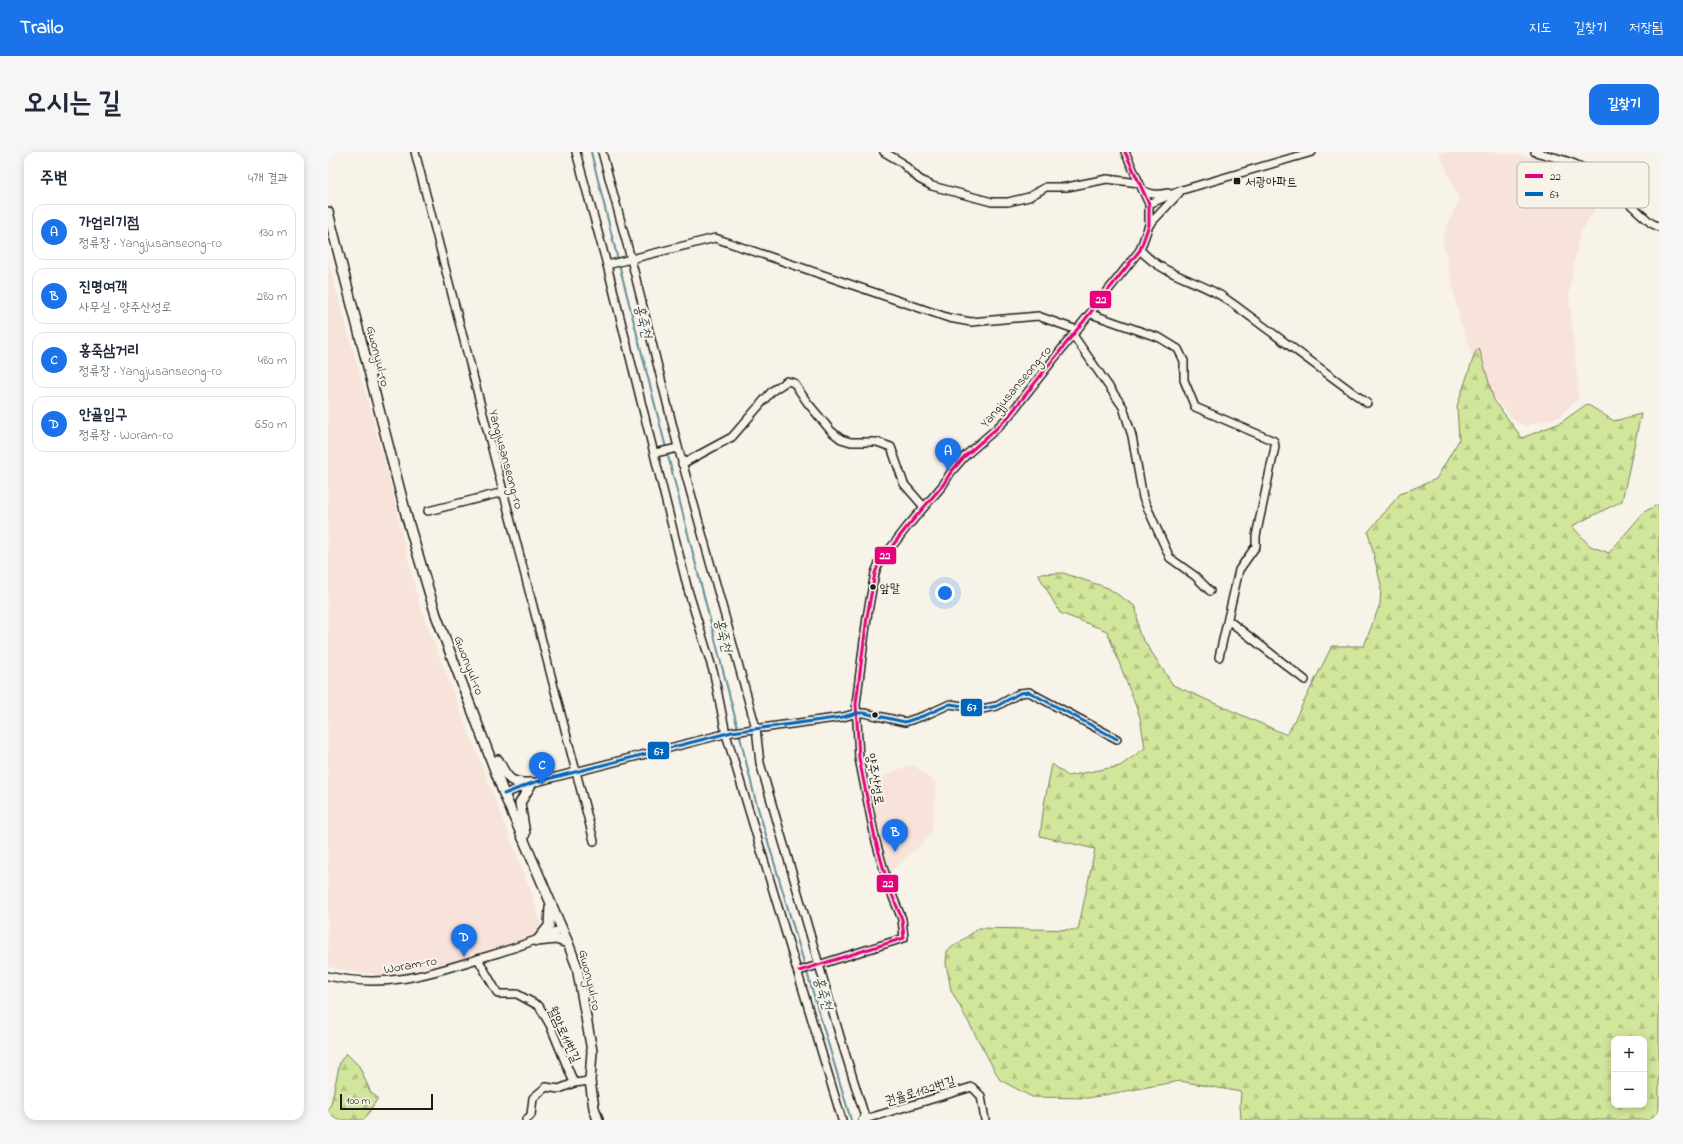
<!DOCTYPE html>
<html lang="ko">
<meta charset="utf-8">
<style>
:root{--surface:#fff;--page:#f6f6f7;--text:#1f2937;--muted:#747a83;--line:#e0e1e3;--accent:#1a73e8}
body{margin:0;font-family:"Indie Flower","Poor Story",sans-serif;background:var(--page);color:var(--text)}
.controls{position:absolute;right:12px;bottom:12px;display:grid;overflow:hidden;border-radius:8px;box-shadow:0 2px 10px #0003}
.controls button{width:36px;height:36px;display:grid;place-items:center;padding:0;border:0;border-bottom:1px solid var(--line);background:var(--surface);color:var(--text);font:20px sans-serif}
.scale{position:absolute;left:12px;bottom:10px;width:93px;box-sizing:border-box;padding-left:4px;border:2px solid #1c1c1c;border-top:0;font-size:11px;line-height:14px;white-space:nowrap;color:#1c1c1c;-webkit-text-stroke:3px #f7f3e8;paint-order:stroke}
.you{position:absolute;left:617px;top:441px;width:14px;height:14px;margin:-10px;border:3px solid #fff;border-radius:50%;background:#1a73e8;box-shadow:0 0 0 6px #1a73e833}
.badge{display:grid;place-items:center;width:26px;height:26px;border-radius:50%;background:var(--accent);color:#fff;font-size:13px;font-weight:700}
.pin{position:absolute;translate:-50% -33px;filter:drop-shadow(0 1px 2px #0008)}
.pin::after{content:'';position:absolute;top:21px;width:14px;height:12px;background:inherit;clip-path:polygon(0 0,100% 0,50% 100%)}
.list{margin:0;padding:0;list-style:none}
h2{display:flex;justify-content:space-between;align-items:center;height:52px;margin:0;padding:0 16px;font-size:17px}
h2 small{font-size:13px;font-weight:400;color:var(--muted)}
.list li{display:grid;grid-template-columns:26px 1fr auto;gap:12px;align-items:center;box-sizing:border-box;height:56px;margin:0 8px 8px;padding:0 8px;border:1px solid var(--line);border-radius:12px}
.list b{display:block;font-size:15px;white-space:nowrap}
.list p{margin:0;font-size:13px;white-space:nowrap;color:var(--muted)}
.list em{font-size:13px;font-style:normal;color:var(--muted)}
.map{position:relative;flex:none;width:1331px;height:968px;overflow:hidden;border-radius:12px}
header{display:flex;align-items:center;gap:24px;box-sizing:border-box;height:56px;padding:0 20px;background:var(--accent);color:#fff}
header strong{font-size:19px}
nav{display:flex;gap:22px;margin-inline-start:auto;font-size:14px}
.intro{display:flex;align-items:center;justify-content:space-between;box-sizing:border-box;height:96px;padding:0 24px}
h1{margin:0;font-size:28px}
.button{padding:10px 18px;border-radius:12px;background:var(--accent);color:#fff;font-size:14px;font-weight:700}
main{display:flex;gap:24px;padding:0 24px}
aside{flex:1;background:var(--surface);border-radius:12px;box-shadow:0 2px 10px #0003}
.map>svg:first-child{display:block}
</style>
<header>
<strong>Trailo</strong>
<nav><a>지도</a><a>길찾기</a><a>저장됨</a></nav>
</header>
<div class="intro"><h1>오시는 길</h1><a class="button">길찾기</a></div>
<main>
<aside>
<h2>주변<small>4개 결과</small></h2>
<ul class="list">
<li><span class="badge">A</span><div><b>가업리기점</b><p>정류장 · Yangjusanseong-ro</p></div><em>130 m</em></li>
<li><span class="badge">B</span><div><b>진명여객</b><p>사무실 · 양주산성로</p></div><em>280 m</em></li>
<li><span class="badge">C</span><div><b>홍죽삼거리</b><p>정류장 · Yangjusanseong-ro</p></div><em>480 m</em></li>
<li><span class="badge">D</span><div><b>안골입구</b><p>정류장 · Woram-ro</p></div><em>650 m</em></li>
</ul>
</aside>
<div class="map">
<svg width="1331" height="968" viewBox="0 0 1331 968">
<defs>
<pattern id="forest-firs" width="22" height="20" patternUnits="userSpaceOnUse"><rect width="22" height="20" fill="#d1e69a"/><path d="M5 1l3.5 6h-7zM16 11l3.5 6h-7z" fill="#b3c584"/></pattern>
</defs>
<rect width="100%" height="100%" fill="#f7f3e8"/>
<filter id="ink" filterUnits="userSpaceOnUse"><feTurbulence type="fractalNoise" baseFrequency=".025" numOctaves="2"/><feDisplacementMap in="SourceGraphic" scale="8" xChannelSelector="R" yChannelSelector="G"/><feConvolveMatrix kernelMatrix="1 2 1 2 8 2 1 2 1" color-interpolation-filters="sRGB"/></filter>
<g filter="url(#ink)">
<g fill="#f8e3da">
<polygon points="1111,0 1165,0 1218,7 1277,39 1251,84 1241,142 1251,245 1231,265 1197,274 1186,269 1153,229 1132,168 1114,87 1131,47"/>
<polygon points="0,109 57,310 91,452 204,742 213,774 203,785 125,810 55,823 26,820 0,815"/>
<polygon points="580,613 586,613 608,632 604,680 599,687 561,721 537,624 552,626"/>
</g>
<g fill="url(#forest-firs)" stroke="#76815b" fill-rule="evenodd">
<path d="M1151,196l15,52 28,38 38,-15 27,-19 27,17 27,-7 -19,87 -50,25 18,20 19,7 35,-41 15,-8v616h-418l-1,-15 1,-13 -61,-11 -92,17 -56,-1 -32,-17 -49,-90 -5,-27 1,-12 32,-23 99,2 17,-81 -55,-13 4,-31 8,-41 16,12 52,-10 25,-18 -5,-31 -33,-86 -47,-18 -22,-39 25,-1 45,15 28,19 3,26 34,52 114,50 45,-89h32l16,-42 1,-19 -13,-53 32,-38 36,-15 23,-39 -2,-34 18,-53zM1286,887h30v66h-30z"/>
<polygon points="18,901 31,914 43,941 50,946 36,968 0,968 0,957 3,952 12,910"/>
</g>
<g fill="none" stroke-linecap="round" stroke-linejoin="round">
<g stroke="#62919b" stroke-width="2">
<polyline points="263,0 290,108"/>
<polyline points="291,112 338,296"/>
<polyline points="339,300 410,577"/>
<polyline points="411,581 427,646 523,968"/>
</g>
<defs>
<g id="minor">
<polyline points="87,0 266,689"/>
<polyline points="248,0 279,113 360,438 386,522 398,582 514,968"/>
<polyline points="274,0 303,107 350,295 428,576 432,611 513,888 538,968"/>
<polyline points="556,0 573,10 591,27 604,34 664,50 680,50 701,45 718,35 739,35 779,27 811,31"/>
<path d="M1207,0c14,4 30,7 44,14 27,13 49,37 72,57l8,4"/>
<path d="M816,39c9,4 14,4 24,2"/>
<polyline points="821,52 854,38 984,0"/>
<polyline points="821,73 851,41"/>
<path d="M812,98c24,25 50,28 78,44 6,3 12,8 18,12l131,97"/>
<polyline points="279,113 387,86 621,166 643,170 710,164 749,178"/>
<polyline points="763,162 832,186 850,197 856,209 856,228 867,255 946,289 947,295 928,384 928,394 911,418 891,505"/>
<polyline points="745,183 795,255 804,284 815,346 842,406 867,424 882,439"/>
<polyline points="327,301 350,296"/>
<polyline points="354,312 404,285 444,239 459,229 466,231 479,250 503,279 513,287 523,290 549,290 563,295 576,332 596,355"/>
<polyline points="100,359 176,340"/>
<polyline points="900,468 977,528"/>
<polyline points="176,642 204,631 404,580 515,565 529,561 536,561 577,570 598,563 622,552 654,557 669,554 692,541 701,540 789,587"/>
<polyline points="150,807 170,842 189,842 211,854 222,873 246,931"/>
<polyline points="471,819 576,786 574,767 560,733 547,686 531,606 528,552 539,465 547,421 551,411 579,375 615,333 623,320 637,304 668,277 680,265 812,98 821,73 821,52 797,0"/>
<path d="M0,824c57,13 99,-1 153,-18 28,-8 55,-17 81,-29"/>
<polyline points="198,968 203,963 205,946 218,935 231,937 246,931 262,929"/>
<polyline points="534,968 644,935 653,944 657,968"/>
</g>
<g id="major">
<polyline points="0,60 79,366 108,463 176,642 240,791 249,815 264,899 262,929 266,956 270,968"/>
<path d="M170,608c9,18 11,24 34,23"/>
<polyline points="197,682 192,651 204,631"/>
<polyline points="209,789 221,774 222,755"/>
<polyline points="209,789 228,787 240,791"/>
</g>
</defs>
<use href="#minor" stroke="#1c1c1c" stroke-width="10"/>
<use href="#major" stroke="#1c1c1c" stroke-width="12"/>
<use href="#minor" stroke="#f7f3e8" stroke-width="7"/>
<use href="#major" stroke="#f7f3e8" stroke-width="9"/>
<defs>
<polyline id="bus-1" points="471,819 576,786 574,767 560,733 547,686 531,606 528,552 539,465 547,421 551,411 579,375 615,333 623,320 637,304 668,277 680,265 812,98 821,73 821,52 797,0"/>
<polyline id="bus-2" points="176,642 204,631 404,580 515,565 529,561 536,561 577,570 598,563 622,552 654,557 669,554 692,541 701,540 789,587"/>
</defs>
<use href="#bus-1" stroke="#f7f3e8" stroke-width="6"/>
<use href="#bus-2" stroke="#f7f3e8" stroke-width="6"/>
<use href="#bus-1" stroke="#e5007d" stroke-width="3"/>
<use href="#bus-2" stroke="#0065bd" stroke-width="3"/>
</g>
</g>
<g fill="#1c1c1c" stroke="#f7f3e8" stroke-width="1.5">
<rect x="905" y="25" width="8" height="8" rx="2"/>
<circle cx="545" cy="435" r="3.5"/>
<circle cx="547" cy="563" r="3.5"/>
</g>
<g text-anchor="middle" stroke-width="4" stroke-linejoin="round" paint-order="stroke">
<g font-size="12" fill="#1c1c1c" stroke="#f7f3e8" text-anchor="start">
<text x="552" y="440">앞말</text>
</g>
<g font-size="13" fill="#1c1c1c" stroke="#f7f3e8" text-anchor="start">
<text x="917" y="34">서광아파트</text>
</g>
<g font-size="13" fill="#1c1c1c" stroke="#f7f3e8">
<text transform="translate(51 204) rotate(76)" y="5">Gwonyul-ro</text>
<text transform="translate(687 234) rotate(-50)" y="5">Yangjusanseong-ro</text>
<text transform="translate(179 307) rotate(75)" y="5">Yangjusanseong-ro</text>
<text transform="translate(142 513) rotate(69)" y="5">Gwonyul-ro</text>
<text transform="translate(548 627) rotate(80)" y="5">양주산성로</text>
<text transform="translate(82 812) rotate(-10)" y="5">Woram-ro</text>
<text transform="translate(263 828) rotate(77)" y="5">Gwonyul-ro</text>
<text transform="translate(237 882) rotate(65)" y="5">월암로11번길</text>
<text transform="translate(592 938) rotate(-17)" y="5">권율로1132번길</text>
</g>
<g font-size="14" font-style="italic" fill="#3f565b" stroke="#f7f3e8">
<text transform="translate(316 169) rotate(76)" y="5">홍죽천</text>
<text transform="translate(396 483) rotate(76)" y="5">홍죽천</text>
<text transform="translate(496 841) rotate(73)" y="5">홍죽천</text>
</g>
</g>
<rect x="1189" y="10" width="132" height="46" rx="6" fill="#f7f3e8" stroke="#b5b2ab" stroke-width="1"/>
<rect x="1197" y="22" width="18" height="4" fill="#e5007d"/>
<rect x="1197" y="40" width="18" height="4" fill="#0065bd"/>
<g font-size="11" fill="#1c1c1c">
<text x="1222" y="28">22</text>
<text x="1222" y="46">67</text>
</g>
<g stroke="#f7f3e8" stroke-width="1.5">
<rect x="761" y="138" width="23" height="19" rx="4" fill="#e5007d"/>
<rect x="546" y="394" width="23" height="19" rx="4" fill="#e5007d"/>
<rect x="632" y="546" width="23" height="19" rx="4" fill="#0065bd"/>
<rect x="319" y="589" width="23" height="19" rx="4" fill="#0065bd"/>
<rect x="548" y="722" width="23" height="19" rx="4" fill="#e5007d"/>
</g>
<g font-size="11" text-anchor="middle" font-weight="bold" fill="#fff">
<text x="773" y="151">22</text>
<text x="557" y="407">22</text>
<text x="644" y="559">67</text>
<text x="331" y="603">67</text>
<text x="560" y="735">22</text>
</g>
</svg>
<div class="controls">
<button>+</button>
<button>−</button>
</div>
<div class="scale">100 m</div>
<div class="you"></div>
<div class="pin badge" style="left:620px;top:319px">A</div>
<div class="pin badge" style="left:567px;top:700px">B</div>
<div class="pin badge" style="left:214px;top:633px">C</div>
<div class="pin badge" style="left:136px;top:805px">D</div>
</div>
</main>
